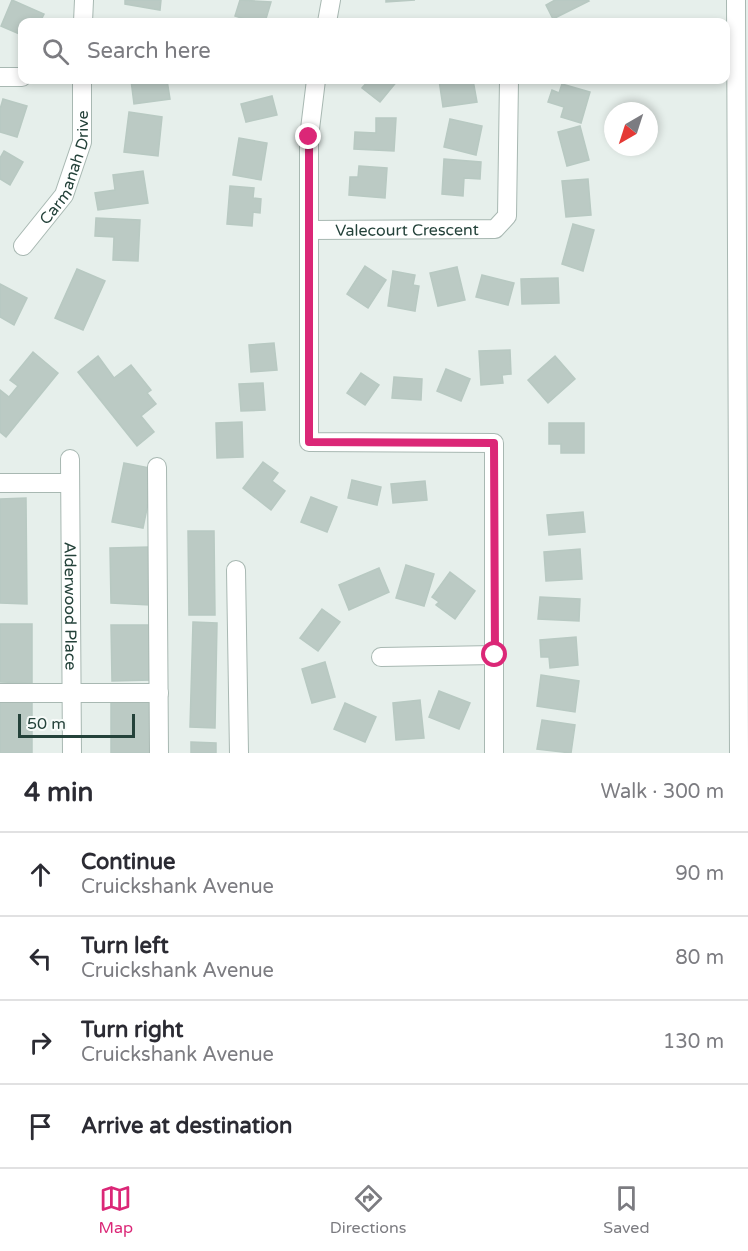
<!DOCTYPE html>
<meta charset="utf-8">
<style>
:root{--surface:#fff;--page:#f2f2f3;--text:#2b2b33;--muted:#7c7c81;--line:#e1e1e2;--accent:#db2777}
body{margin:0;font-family:"Varela Round",sans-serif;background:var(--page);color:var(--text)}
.compass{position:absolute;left:604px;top:102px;width:54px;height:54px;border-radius:50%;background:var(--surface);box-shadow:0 3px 9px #0003;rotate:219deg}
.scale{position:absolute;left:18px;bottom:15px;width:117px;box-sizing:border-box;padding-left:6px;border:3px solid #24423a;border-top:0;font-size:16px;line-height:21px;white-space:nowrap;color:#24423a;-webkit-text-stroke:4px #f7fbf9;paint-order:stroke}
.stop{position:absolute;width:18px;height:18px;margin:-14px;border:4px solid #db2777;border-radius:50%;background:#fff}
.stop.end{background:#db2777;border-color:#fff;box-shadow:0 2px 6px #0008}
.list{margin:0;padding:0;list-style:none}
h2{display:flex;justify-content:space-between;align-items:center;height:78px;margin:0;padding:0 24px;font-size:26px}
h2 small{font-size:20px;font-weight:400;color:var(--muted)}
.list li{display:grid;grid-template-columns:39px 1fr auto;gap:18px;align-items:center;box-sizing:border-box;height:84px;padding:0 24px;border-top:2px solid var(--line)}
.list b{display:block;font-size:22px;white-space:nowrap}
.list p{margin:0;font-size:20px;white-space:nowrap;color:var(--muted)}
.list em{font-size:20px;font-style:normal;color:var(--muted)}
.icon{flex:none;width:33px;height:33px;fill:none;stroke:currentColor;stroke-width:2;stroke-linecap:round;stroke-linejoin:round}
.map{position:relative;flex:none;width:748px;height:753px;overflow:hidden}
.search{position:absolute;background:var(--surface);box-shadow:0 3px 9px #0003;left:18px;right:18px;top:18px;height:66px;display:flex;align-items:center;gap:15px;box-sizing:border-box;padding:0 21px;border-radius:12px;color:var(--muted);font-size:22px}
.sheet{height:414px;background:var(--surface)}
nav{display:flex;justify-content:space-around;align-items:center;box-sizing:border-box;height:84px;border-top:2px solid var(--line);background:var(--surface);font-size:16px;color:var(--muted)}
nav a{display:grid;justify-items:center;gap:3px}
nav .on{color:var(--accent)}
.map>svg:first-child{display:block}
</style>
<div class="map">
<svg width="748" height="753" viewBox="0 0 748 753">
<rect width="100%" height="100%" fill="#e6efeb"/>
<g fill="#bbcac4" stroke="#b8c9c2" stroke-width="1.5">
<polygon points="12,0 44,14 40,22 22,22 22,35 1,26"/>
<polygon points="125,0 161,0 160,10 125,4"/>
<polygon points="240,0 271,2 265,22 254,22 235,16"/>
<polygon points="386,0 415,0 386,2"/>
<polygon points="555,0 588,0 589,1 553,19 546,5"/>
<polygon points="166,20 166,22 124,22 123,21"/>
<polygon points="131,80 167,80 170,99 134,104"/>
<polygon points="369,80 398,80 380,102 362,88"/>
<polygon points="439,80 473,80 477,102 443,107"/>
<polygon points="562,84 590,92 581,123 561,117 564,107 548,102 552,90 559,93"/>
<polygon points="272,96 277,115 246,122 241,104"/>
<polygon points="3,99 27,106 17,137 0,132 0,109"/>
<polygon points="129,112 162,117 158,156 124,152"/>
<polygon points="376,118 396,118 394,151 354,149 355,132 376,133"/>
<polygon points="450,119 482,126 476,155 444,147"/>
<polygon points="580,126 589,160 567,166 558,132"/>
<polygon points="239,138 267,143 261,180 233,175"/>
<polygon points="4,151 23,162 10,185 0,179 0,158"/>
<polygon points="444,159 481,162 480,179 464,178 463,196 442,194"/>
<polygon points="359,166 387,168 385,198 349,195 350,177 358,177"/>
<polygon points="143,171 148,203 98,210 95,193 115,190 113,175"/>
<polygon points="588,179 591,215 566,217 562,181"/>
<polygon points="230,186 254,188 253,198 261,199 260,213 253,212 252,226 227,224"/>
<polygon points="96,218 140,220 138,261 113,260 114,237 95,236"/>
<polygon points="573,224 594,230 583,271 562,264"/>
<polygon points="365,266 386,280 368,308 347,294"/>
<polygon points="457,267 465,300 438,306 430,273"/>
<polygon points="77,269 105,281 83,330 55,318"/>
<polygon points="393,271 415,275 413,285 419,286 415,311 388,306"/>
<polygon points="482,275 514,283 508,305 476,297"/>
<polygon points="558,278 559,303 522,304 521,279"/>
<polygon points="0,284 27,298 14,325 0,317"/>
<polygon points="274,343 277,370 251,372 249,345"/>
<polygon points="510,350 511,374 502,375 503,383 481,385 479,351"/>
<polygon points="33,352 58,373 6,437 0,432 0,390 9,397 18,386 10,380"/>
<polygon points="98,356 114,378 131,365 151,390 147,393 156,404 141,416 154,432 137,446 78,372"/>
<polygon points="555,356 575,379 548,403 528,380"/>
<polygon points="446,369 470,379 461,401 437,391"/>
<polygon points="361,373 379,385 365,405 347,393"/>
<polygon points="394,377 422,379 421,400 392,398"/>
<polygon points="263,383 265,410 241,411 239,384"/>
<polygon points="242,422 243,457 217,458 216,423"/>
<polygon points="549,423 584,423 584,453 561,453 561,444 549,444"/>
<polygon points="263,462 278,473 272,481 285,491 271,510 243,488"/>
<polygon points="124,463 155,469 143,528 112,522"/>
<polygon points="352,480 381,487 377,505 348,498"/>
<polygon points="425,481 427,500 393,503 391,484"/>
<polygon points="311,497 337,507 327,532 301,522"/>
<polygon points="26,498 27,604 0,603 0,499"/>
<polygon points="583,512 585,532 549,535 547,515"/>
<polygon points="188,531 214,531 215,615 189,615"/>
<polygon points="149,547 150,605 111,603 110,548"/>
<polygon points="580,549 582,579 546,581 544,552"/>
<polygon points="406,565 434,574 424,606 396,598"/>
<polygon points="379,568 389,592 349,610 339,585"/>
<polygon points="450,572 475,591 455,619 436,605 439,602 432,597"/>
<polygon points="540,597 580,599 579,621 538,619"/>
<polygon points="322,609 340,622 318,651 300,638"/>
<polygon points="193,622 217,623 215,728 190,727"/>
<polygon points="0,624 32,624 32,683 0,682"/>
<polygon points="111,625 151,625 151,680 112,681"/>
<polygon points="576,637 578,665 550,668 549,657 541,657 540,640"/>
<polygon points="325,662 335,697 312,703 302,669"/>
<polygon points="541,675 579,681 575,712 537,706"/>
<polygon points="439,691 470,703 459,729 429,717"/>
<polygon points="153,700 152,753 111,753 111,701"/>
<polygon points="420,700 424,738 396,740 393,703"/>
<polygon points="0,701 32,702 32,753 0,753"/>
<polygon points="345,703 376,717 365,742 334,729"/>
<polygon points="542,720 575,725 571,753 537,749"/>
<polygon points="191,742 216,743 216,753 191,753"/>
</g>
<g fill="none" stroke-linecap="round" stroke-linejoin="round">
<defs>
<g id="minor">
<polyline points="736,0 739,753"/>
<polyline points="83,22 84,0"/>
<polyline points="327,22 331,0"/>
<polyline points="0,77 22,77"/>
<polyline points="316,80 309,137 309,442 494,443 494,753"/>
<path id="s1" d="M309,230l186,-1 12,-13 2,-136"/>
<path id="s2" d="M23,246l41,-51 18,-53v-62"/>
<path id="s3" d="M70,459l2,294"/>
<polyline points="157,467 159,753"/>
<polyline points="0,483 70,483"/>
<polyline points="236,570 239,753"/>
<polyline points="381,657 495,655"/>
<polyline points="0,693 159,693"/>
</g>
</defs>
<use href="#minor" stroke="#a8b8b2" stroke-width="20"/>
<use href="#minor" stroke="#fff" stroke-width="18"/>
</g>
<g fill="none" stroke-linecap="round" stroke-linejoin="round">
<polyline stroke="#db2777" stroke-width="8" points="309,137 309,442 494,443 495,655"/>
</g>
<g text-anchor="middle" stroke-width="4.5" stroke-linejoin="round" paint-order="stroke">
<g font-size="16" fill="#24423a" stroke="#f7fbf9">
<text dy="6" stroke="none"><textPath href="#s2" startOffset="92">Carmanah Drive</textPath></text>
<text dy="6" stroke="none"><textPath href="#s1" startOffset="98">Valecourt Crescent</textPath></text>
<text dy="6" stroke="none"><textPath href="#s3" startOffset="147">Alderwood Place</textPath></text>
</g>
</g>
</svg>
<svg class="compass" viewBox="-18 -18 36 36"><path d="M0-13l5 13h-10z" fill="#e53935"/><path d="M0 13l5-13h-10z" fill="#7c7c81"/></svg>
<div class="scale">50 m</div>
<div class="stop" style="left:495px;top:655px"></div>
<div class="stop end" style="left:309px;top:137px"></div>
<div class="search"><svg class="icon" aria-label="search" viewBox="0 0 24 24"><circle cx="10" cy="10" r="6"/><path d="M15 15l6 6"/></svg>Search here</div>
</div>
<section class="sheet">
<h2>4 min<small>Walk · 300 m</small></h2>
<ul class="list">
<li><svg class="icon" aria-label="ahead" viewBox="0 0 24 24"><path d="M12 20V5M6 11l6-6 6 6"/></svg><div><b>Continue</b><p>Cruickshank Avenue</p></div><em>90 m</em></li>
<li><svg class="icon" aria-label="left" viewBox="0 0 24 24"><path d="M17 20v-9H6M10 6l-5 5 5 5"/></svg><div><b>Turn left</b><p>Cruickshank Avenue</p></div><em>80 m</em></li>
<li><svg class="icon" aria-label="right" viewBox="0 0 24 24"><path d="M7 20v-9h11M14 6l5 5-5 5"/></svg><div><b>Turn right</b><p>Cruickshank Avenue</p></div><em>130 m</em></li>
<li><svg class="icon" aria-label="arrive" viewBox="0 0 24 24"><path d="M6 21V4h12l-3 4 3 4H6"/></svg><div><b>Arrive at destination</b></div></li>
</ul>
</section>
<nav>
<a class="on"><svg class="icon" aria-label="map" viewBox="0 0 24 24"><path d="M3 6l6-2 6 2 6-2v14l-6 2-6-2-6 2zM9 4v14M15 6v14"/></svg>Map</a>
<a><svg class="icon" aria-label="directions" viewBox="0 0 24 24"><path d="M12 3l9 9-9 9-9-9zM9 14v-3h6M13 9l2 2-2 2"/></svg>Directions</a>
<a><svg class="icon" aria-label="saved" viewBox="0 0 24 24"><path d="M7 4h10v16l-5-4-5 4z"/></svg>Saved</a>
</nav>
